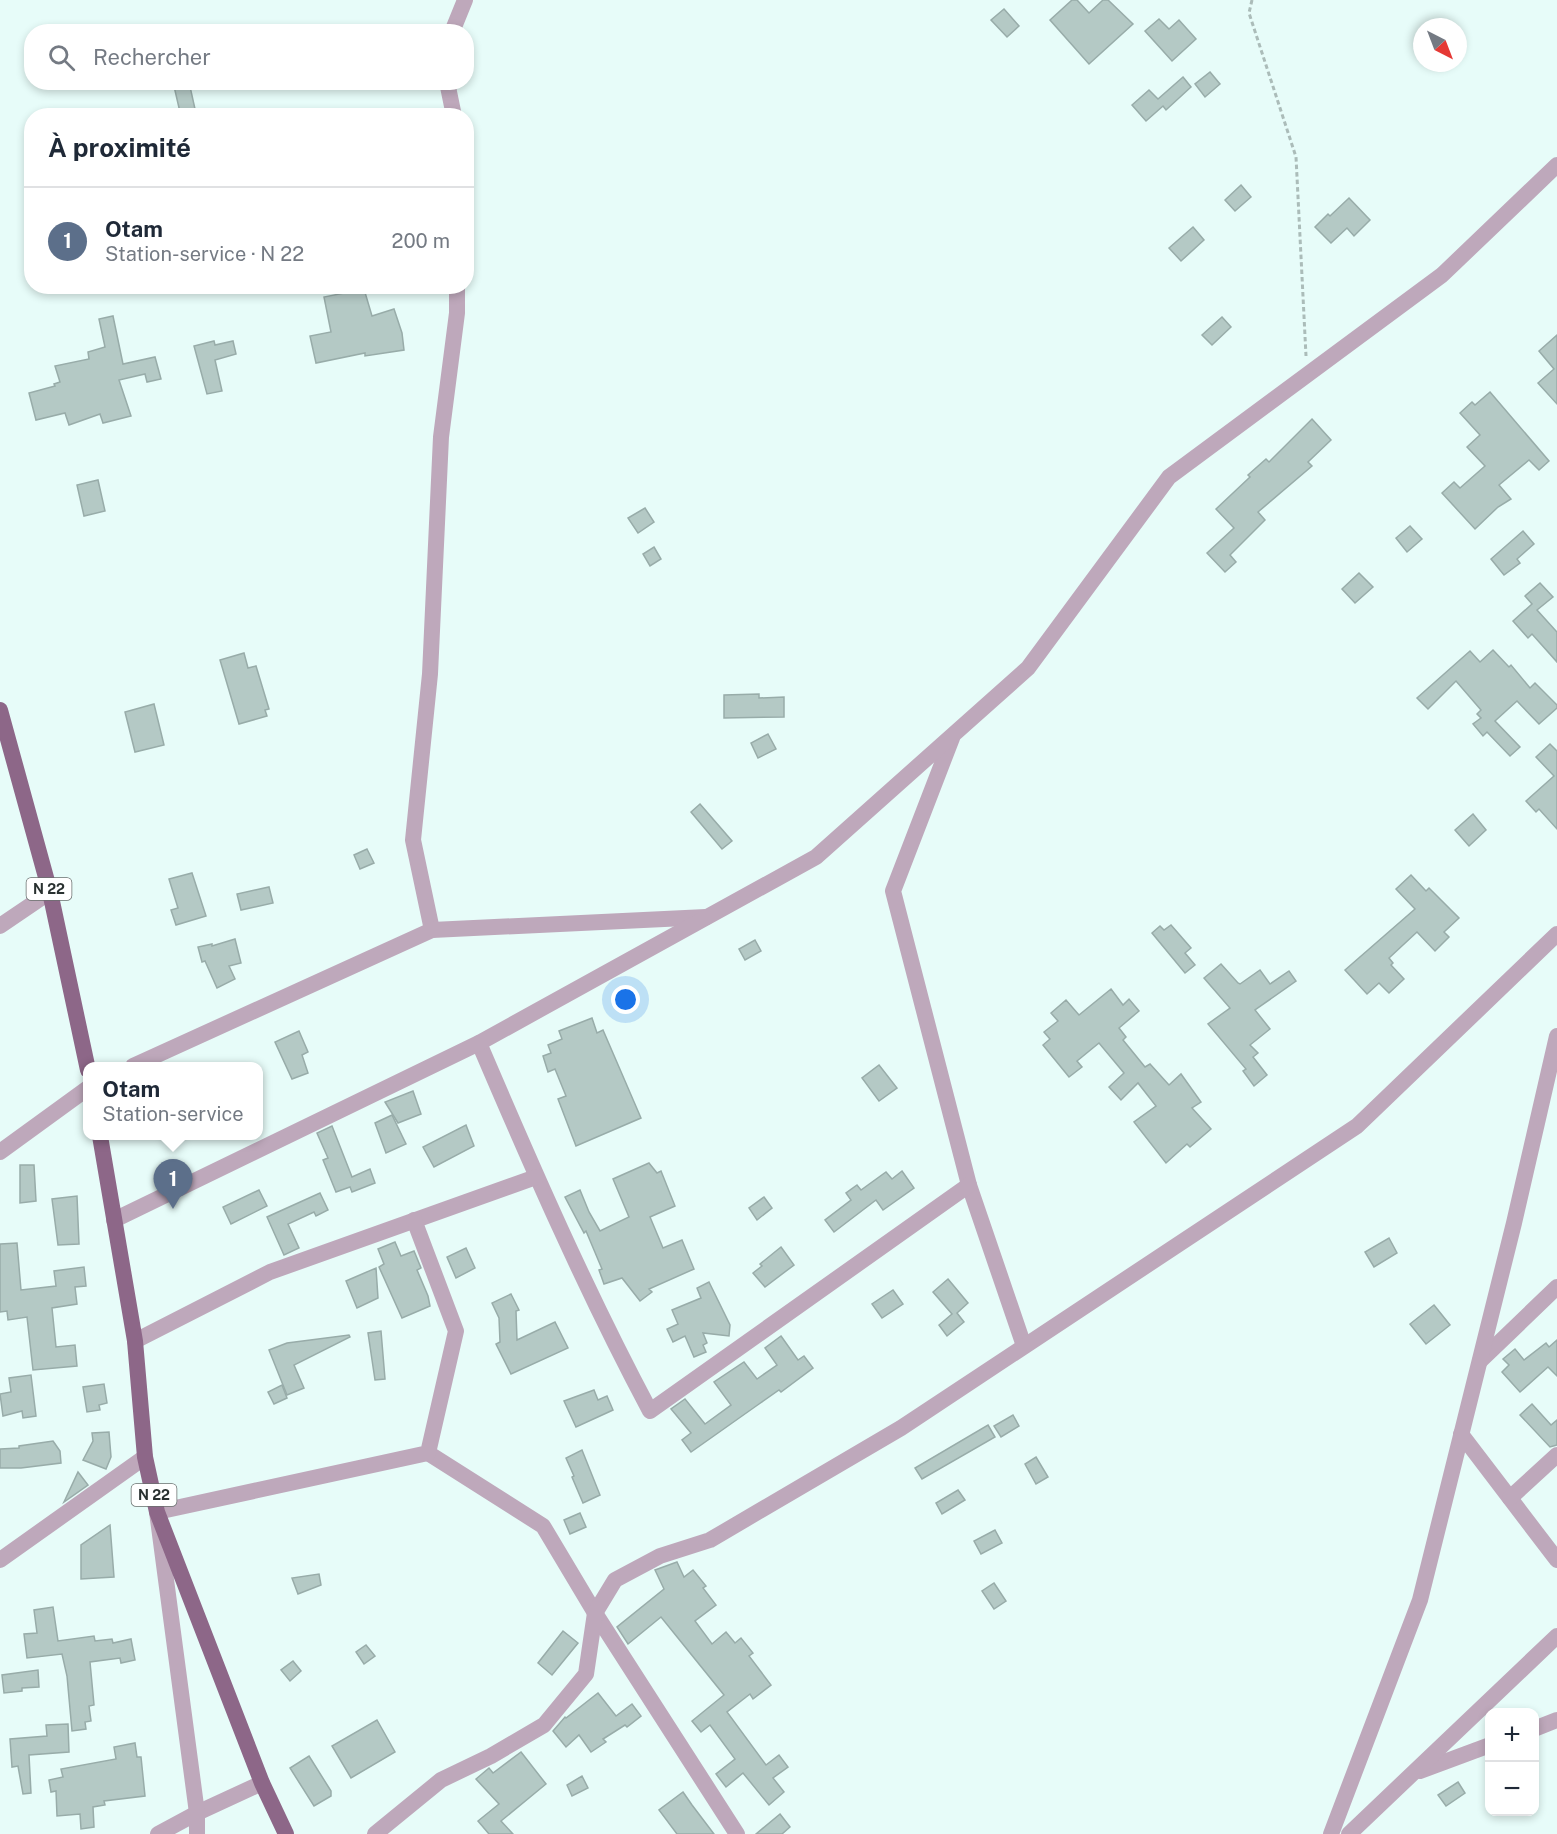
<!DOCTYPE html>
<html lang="fr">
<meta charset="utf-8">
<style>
:root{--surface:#fff;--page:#f2f2f3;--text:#1f2937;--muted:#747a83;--line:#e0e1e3;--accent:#1a73e8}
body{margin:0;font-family:"Public Sans",sans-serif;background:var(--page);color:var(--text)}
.controls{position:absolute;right:18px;bottom:18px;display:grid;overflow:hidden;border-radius:12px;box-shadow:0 3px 9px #0003}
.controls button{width:54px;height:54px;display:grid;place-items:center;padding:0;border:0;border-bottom:2px solid var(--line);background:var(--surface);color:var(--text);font:30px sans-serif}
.compass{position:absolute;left:1413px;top:18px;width:54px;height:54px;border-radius:50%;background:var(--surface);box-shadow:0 3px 9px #0003;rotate:138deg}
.you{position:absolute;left:626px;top:1000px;width:21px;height:21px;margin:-15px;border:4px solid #fff;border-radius:50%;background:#1a73e8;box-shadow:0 0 0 9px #1a73e833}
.badge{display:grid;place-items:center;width:39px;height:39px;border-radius:50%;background:var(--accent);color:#fff;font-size:20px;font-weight:700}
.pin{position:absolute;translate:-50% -50px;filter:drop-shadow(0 2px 3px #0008)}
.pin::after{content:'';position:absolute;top:32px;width:21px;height:18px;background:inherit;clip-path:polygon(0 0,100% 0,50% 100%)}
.popup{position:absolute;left:83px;top:1062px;width:180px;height:78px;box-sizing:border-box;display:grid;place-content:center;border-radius:12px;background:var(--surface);filter:drop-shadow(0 2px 4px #0005);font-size:20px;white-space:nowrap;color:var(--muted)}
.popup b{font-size:22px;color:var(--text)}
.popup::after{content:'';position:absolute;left:50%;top:100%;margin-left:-12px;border:12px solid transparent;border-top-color:var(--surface)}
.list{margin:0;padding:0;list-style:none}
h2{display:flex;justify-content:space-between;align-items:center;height:78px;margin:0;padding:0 24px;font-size:26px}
h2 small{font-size:20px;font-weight:400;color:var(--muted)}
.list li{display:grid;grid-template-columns:39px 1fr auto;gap:18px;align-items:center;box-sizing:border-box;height:108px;padding:0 24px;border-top:2px solid var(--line)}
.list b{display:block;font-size:22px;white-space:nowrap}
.list p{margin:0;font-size:20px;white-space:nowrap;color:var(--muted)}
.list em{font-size:20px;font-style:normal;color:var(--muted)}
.icon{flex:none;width:33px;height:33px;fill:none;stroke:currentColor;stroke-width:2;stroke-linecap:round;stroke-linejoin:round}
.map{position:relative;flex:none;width:1557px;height:1834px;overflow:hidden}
.search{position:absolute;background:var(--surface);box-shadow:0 3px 9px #0003;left:24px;top:24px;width:450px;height:66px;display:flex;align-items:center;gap:15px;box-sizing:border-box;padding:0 21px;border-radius:24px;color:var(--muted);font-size:22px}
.panel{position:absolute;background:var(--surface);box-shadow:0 3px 9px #0003;left:24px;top:108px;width:450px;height:186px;border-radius:24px}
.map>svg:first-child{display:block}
</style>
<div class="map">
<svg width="1557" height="1834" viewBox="0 0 1557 1834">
<rect width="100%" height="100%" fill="#e7fcf9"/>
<g fill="#b4c9c5" stroke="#98aca9" stroke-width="1.5">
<polygon points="1072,0 1077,0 1089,13 1103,0 1108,0 1133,24 1089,64 1050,20"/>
<polygon points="1004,9 1019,26 1007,37 991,20"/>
<polygon points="1159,19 1169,29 1179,20 1196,39 1172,61 1145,31"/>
<polygon points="1210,72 1220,84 1205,97 1195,84"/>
<polygon points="1183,77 1191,87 1166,110 1163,106 1146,121 1132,105 1149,90 1158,99"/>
<polygon points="173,82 189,82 195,109 180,112"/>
<polygon points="1241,185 1251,197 1235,211 1225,200"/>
<polygon points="1349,198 1370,220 1354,236 1347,228 1331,243 1315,227 1328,214 1330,216"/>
<polygon points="1193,227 1204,240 1181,261 1169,248"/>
<polygon points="364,289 372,316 394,309 402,333 404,350 365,356 365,353 316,363 310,336 331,332 324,297"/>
<polygon points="113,316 123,364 155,357 161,379 147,382 145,374 119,380 131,416 103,423 100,414 69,425 65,413 36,420 29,393 55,386 54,384 60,382 55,366 89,359 88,352 105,347 99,319"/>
<polygon points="1222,317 1231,327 1212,345 1202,335"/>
<polygon points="1557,335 1557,404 1538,383 1554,369 1539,351"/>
<polygon points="214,341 215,345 233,341 236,354 215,360 222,391 207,394 194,346"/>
<polygon points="1490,392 1549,461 1539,470 1529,460 1499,485 1511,499 1498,507 1475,529 1442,493 1454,482 1460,488 1485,466 1467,447 1480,435 1460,413 1472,402 1475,405"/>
<polygon points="1312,419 1331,440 1308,462 1312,466 1258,512 1265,520 1230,555 1236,562 1225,572 1207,553 1234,528 1216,509 1250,477 1248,475 1266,459 1269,462"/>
<polygon points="98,480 105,511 84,516 77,485"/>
<polygon points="645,508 654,522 638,533 628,518"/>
<polygon points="1410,526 1422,539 1407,552 1396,538"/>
<polygon points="1523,531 1534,544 1517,559 1520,563 1504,575 1491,559"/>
<polygon points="654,547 661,559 650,566 643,554"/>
<polygon points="1359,573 1373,587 1355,603 1342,589"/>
<polygon points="1540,583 1553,597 1537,610 1557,632 1557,662 1532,634 1528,638 1513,621 1532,604 1525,596"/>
<polygon points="1493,650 1509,667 1511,665 1530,688 1535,683 1557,705 1557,708 1539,724 1517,701 1495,721 1520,747 1510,756 1487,732 1483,736 1473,724 1481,718 1477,714 1481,710 1456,681 1428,709 1417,698 1470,651 1480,662"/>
<polygon points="244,653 248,668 256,666 269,709 265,710 267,716 239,724 220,660"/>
<polygon points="759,694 759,698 784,697 784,717 724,718 724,695"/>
<polygon points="154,704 164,745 135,752 125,712"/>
<polygon points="768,734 776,749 758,758 751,743"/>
<polygon points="1550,744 1557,751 1557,829 1539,809 1536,812 1526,801 1554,776 1536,757"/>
<polygon points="700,804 732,841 722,849 691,812"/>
<polygon points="1473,814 1486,830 1469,846 1455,830"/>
<polygon points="367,849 374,863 360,869 354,855"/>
<polygon points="192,873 206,916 176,925 171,910 178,908 169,879"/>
<polygon points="1411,875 1426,891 1429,888 1459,918 1444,932 1449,937 1435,951 1417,932 1389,958 1393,963 1391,965 1404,979 1389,993 1379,983 1367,994 1345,970 1415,909 1396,889"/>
<polygon points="269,887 273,903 241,910 237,894"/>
<polygon points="1171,925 1191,948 1185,953 1195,965 1185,973 1152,933 1160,926 1164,930"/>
<polygon points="235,939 241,963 229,966 235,979 217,988 205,961 202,962 198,947 212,944 212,946"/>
<polygon points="755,940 761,951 745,960 739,949"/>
<polygon points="1221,964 1238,983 1240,984 1260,970 1270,984 1289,971 1296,981 1255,1010 1270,1029 1250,1045 1258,1053 1253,1057 1267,1075 1254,1086 1243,1071 1246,1069 1208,1024 1230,1008 1204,978"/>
<polygon points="1111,989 1123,1005 1129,999 1139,1011 1119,1028 1126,1037 1123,1040 1145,1067 1150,1064 1169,1085 1181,1074 1201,1102 1192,1108 1211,1129 1190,1147 1187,1144 1166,1163 1134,1122 1156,1106 1138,1083 1121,1100 1109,1087 1124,1073 1099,1043 1077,1061 1082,1067 1069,1077 1043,1045 1050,1039 1044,1032 1058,1021 1051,1013 1066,1000 1079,1015"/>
<polygon points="592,1018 597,1033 603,1030 641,1118 576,1146 558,1099 566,1096 555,1069 548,1072 543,1056 551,1053 548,1045 562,1039 559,1031"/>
<polygon points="299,1031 308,1052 302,1055 308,1073 292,1079 275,1042"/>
<polygon points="879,1065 897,1088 879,1101 862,1078"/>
<polygon points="413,1091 421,1114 398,1123 385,1102"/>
<polygon points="392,1115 406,1144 386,1153 375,1123"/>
<polygon points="466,1125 474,1146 434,1167 423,1147"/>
<polygon points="332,1126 352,1177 370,1169 375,1183 352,1192 350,1187 336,1192 323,1160 328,1158 317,1133"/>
<polygon points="649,1163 657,1173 661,1171 675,1206 650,1217 663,1248 682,1240 694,1269 649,1289 652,1292 640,1301 622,1278 604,1284 599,1270 602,1269 586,1231 584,1233 565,1197 580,1190 589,1212 600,1231 629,1217 613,1179"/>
<polygon points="20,1165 34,1165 36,1201 20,1203"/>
<polygon points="902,1171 914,1188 883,1210 876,1200 834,1232 825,1220 851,1200 846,1193 857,1185 861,1190 886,1172 892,1179"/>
<polygon points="259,1190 267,1206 231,1224 223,1207"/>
<polygon points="320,1193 328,1210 316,1216 314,1212 288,1224 299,1248 284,1255 267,1217"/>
<polygon points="77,1196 79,1244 58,1245 52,1199"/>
<polygon points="764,1197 772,1208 757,1220 749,1208"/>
<polygon points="1389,1238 1397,1253 1374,1267 1365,1252"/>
<polygon points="395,1242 401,1256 414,1251 421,1268 417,1270 428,1296 430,1306 402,1318 379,1267 384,1264 378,1249"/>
<polygon points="17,1243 21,1290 56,1286 54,1271 84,1267 86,1286 75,1287 77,1304 52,1308 56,1347 75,1345 77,1366 33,1370 27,1317 8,1320 7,1311 0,1312 0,1244"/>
<polygon points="781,1247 794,1265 765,1287 753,1273 762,1266 760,1264"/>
<polygon points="466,1248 475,1268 456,1278 447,1257"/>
<polygon points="376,1268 378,1298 357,1308 346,1281"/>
<polygon points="948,1279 968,1303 957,1313 964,1322 947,1336 939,1325 952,1314 933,1292"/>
<polygon points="709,1282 730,1325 729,1336 703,1333 707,1343 703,1345 706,1352 694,1357 685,1336 673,1342 667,1329 678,1324 672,1310 701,1298 697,1288"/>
<polygon points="893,1290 903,1304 882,1318 872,1304"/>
<polygon points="511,1294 519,1310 516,1311 517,1340 555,1322 568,1348 511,1374 496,1344 500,1342 499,1318 492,1303"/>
<polygon points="1434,1305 1450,1325 1426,1344 1410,1324"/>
<polygon points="381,1331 385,1379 375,1380 368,1333"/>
<polygon points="349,1335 350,1337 294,1365 304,1388 287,1395 269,1350 287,1343"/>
<polygon points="781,1336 798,1360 804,1356 813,1368 781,1392 779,1390 759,1404 691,1452 682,1440 691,1433 671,1409 685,1399 705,1424 731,1405 714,1382 744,1362 757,1379 777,1365 765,1348"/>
<polygon points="1557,1340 1557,1376 1548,1367 1520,1392 1502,1372 1509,1365 1503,1359 1515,1349 1524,1360 1546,1343 1549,1347"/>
<polygon points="31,1375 36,1416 23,1418 22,1411 3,1416 0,1394 11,1392 9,1378"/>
<polygon points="104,1384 107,1403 99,1405 100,1410 87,1412 83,1387"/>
<polygon points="282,1385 287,1398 274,1404 268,1392"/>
<polygon points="594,1390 598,1400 607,1396 613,1410 576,1427 564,1401"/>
<polygon points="1532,1404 1551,1425 1557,1420 1557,1445 1550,1447 1520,1415"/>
<polygon points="1013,1415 1019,1426 1001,1437 994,1426"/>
<polygon points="988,1425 995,1437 922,1479 915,1468"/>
<polygon points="109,1432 111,1457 106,1469 83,1460 93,1441 92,1433"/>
<polygon points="53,1441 60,1451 61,1463 21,1468 0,1468 0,1449 19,1448 19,1446"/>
<polygon points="582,1450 600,1495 583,1503 572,1477 574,1476 566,1458"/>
<polygon points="1036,1457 1048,1477 1036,1484 1025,1464"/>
<polygon points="78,1472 88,1485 64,1502"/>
<polygon points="958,1490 965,1500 942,1514 936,1503"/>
<polygon points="580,1513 586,1527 570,1534 564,1520"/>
<polygon points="110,1525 114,1577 81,1579 81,1545"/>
<polygon points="995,1530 1002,1543 981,1554 974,1541"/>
<polygon points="677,1562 684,1577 693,1570 706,1586 703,1588 716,1605 695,1621 712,1644 726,1632 735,1643 741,1638 753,1653 749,1656 771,1685 753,1699 750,1694 727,1712 766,1765 779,1755 788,1767 773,1778 784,1792 769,1805 743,1773 726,1787 716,1774 735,1759 710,1725 701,1732 692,1721 724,1695 661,1617 628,1644 617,1627 664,1589 655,1570"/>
<polygon points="319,1574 321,1585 298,1594 292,1578"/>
<polygon points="994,1583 1006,1601 994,1609 982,1591"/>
<polygon points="53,1607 58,1641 94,1636 95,1641 112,1639 113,1643 131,1639 135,1660 121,1663 120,1658 90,1662 94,1705 89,1706 91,1721 85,1722 86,1729 72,1731 67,1676 62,1654 27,1658 24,1634 37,1633 34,1610"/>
<polygon points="563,1631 578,1643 552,1675 538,1663"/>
<polygon points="366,1645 375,1656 364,1664 356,1652"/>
<polygon points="293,1661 301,1671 290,1681 281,1670"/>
<polygon points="38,1670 39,1687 22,1688 22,1691 4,1693 2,1675"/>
<polygon points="598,1693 616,1716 632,1704 641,1716 627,1727 625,1725 603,1739 606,1742 591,1752 579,1735 566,1747 553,1731 565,1717 566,1718"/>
<polygon points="377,1720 395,1752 351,1778 332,1746"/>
<polygon points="68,1724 69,1752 29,1755 31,1793 23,1794 18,1766 12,1767 10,1739 47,1736 46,1725"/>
<polygon points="135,1743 137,1757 141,1757 145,1796 104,1801 105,1805 93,1807 94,1827 81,1829 80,1814 57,1816 56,1791 51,1792 49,1780 63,1777 61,1769 116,1759 114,1747"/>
<polygon points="521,1752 546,1784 501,1821 513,1834 489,1834 478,1821 499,1804 476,1779 489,1768 493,1773"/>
<polygon points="309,1756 331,1791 331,1796 314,1806 290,1768"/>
<polygon points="582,1776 588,1788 572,1796 567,1785"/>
<polygon points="1458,1782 1465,1793 1446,1806 1438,1795"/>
<polygon points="683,1792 692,1805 714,1834 677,1834 659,1810"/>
<polygon points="780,1814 790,1827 782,1834 756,1834"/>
</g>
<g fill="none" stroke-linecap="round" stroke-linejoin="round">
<polyline stroke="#abbcb9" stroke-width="3" stroke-dasharray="4.5 3" stroke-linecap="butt" points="1252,0 1249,13 1296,157 1306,356"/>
<g stroke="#bea8bb" stroke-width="16">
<polyline points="452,32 465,0"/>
<polyline points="447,82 454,116"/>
<polyline points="952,738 893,891 969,1185 1024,1346"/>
<polyline points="0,926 50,892"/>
<polyline points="432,930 413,840 430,674 441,437 457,313 457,286"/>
<path d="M479,1043c53,124 107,248 171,368l319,-226"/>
<polyline points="133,1066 432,930 706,917"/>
<polyline points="0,1152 88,1088"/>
<polyline points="114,1220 479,1043 816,857 1028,668 1169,477 1442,275 1557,165"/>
<polyline points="135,1341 270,1272 536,1177"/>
<polyline points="1480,1361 1557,1287"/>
<polyline points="1461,1434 1557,1560"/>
<polyline points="428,1453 543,1526 595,1613 737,1834"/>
<polyline points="1510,1498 1557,1455"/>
<polyline points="0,1560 145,1457"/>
<polyline points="1534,1729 1557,1720"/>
<polyline points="1420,1771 1490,1745"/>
<polyline points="158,1834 197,1813 262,1783"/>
<polyline points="197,1834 197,1813 157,1512 428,1453 456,1331 414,1220"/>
<polyline points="375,1834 441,1780 491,1756 544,1725 586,1674 595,1613 615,1580 660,1556 710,1540 901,1428 1357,1126 1557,934"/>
<polyline points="1331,1834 1420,1600 1514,1223 1557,1036"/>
<polyline points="1349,1834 1557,1636"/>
</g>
<g stroke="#8d6788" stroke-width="16">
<polyline points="0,710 50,892 88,1070"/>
<polyline points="100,1136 135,1341 145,1457 157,1512 262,1783 286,1834"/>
</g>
</g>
<g text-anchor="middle" stroke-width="5" stroke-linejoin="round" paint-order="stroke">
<g fill="#fff" stroke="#696f6e" stroke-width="1.5">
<rect x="26.5" y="878" width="45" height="22" rx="4.5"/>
<rect x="131.5" y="1484" width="45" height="22" rx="4.5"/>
</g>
<g font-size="14" font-weight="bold" fill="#293130">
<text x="49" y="894">N 22</text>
<text x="154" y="1500">N 22</text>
</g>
</g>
</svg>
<div class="controls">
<button>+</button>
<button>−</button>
</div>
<svg class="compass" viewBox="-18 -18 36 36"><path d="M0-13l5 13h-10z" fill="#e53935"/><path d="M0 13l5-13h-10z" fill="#747a83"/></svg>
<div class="you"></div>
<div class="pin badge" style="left:173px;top:1209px;background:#5c6f8a">1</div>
<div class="popup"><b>Otam</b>Station-service</div>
<div class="search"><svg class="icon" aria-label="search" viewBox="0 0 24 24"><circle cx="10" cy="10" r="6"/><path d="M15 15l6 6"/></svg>Rechercher</div>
<section class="panel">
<h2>À proximité<small></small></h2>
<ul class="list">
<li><span class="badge" style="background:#5c6f8a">1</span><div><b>Otam</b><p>Station-service · N 22</p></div><em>200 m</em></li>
</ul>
</section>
</div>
